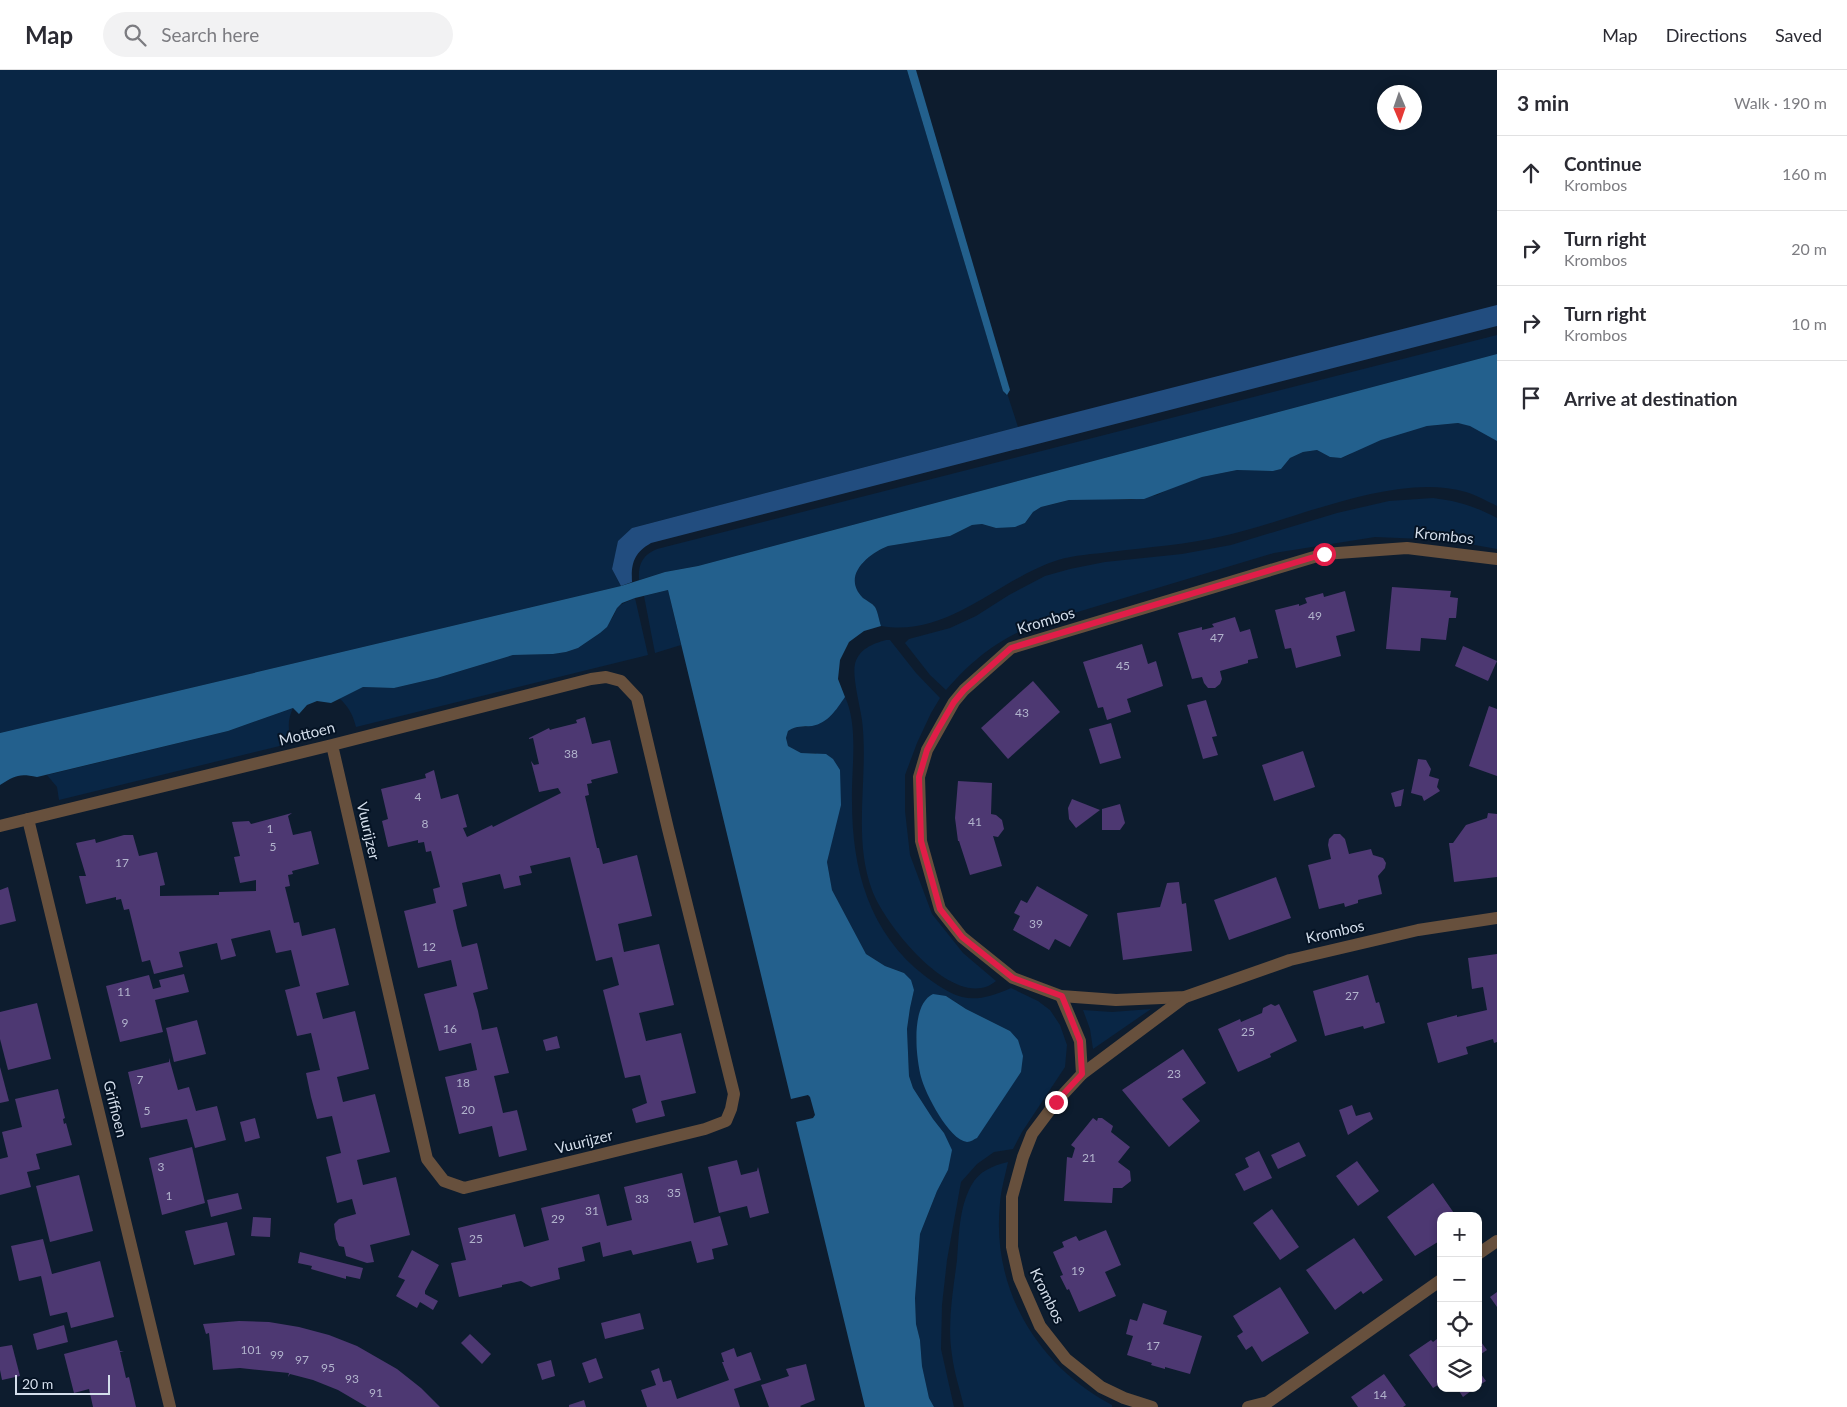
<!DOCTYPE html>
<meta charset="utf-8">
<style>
:root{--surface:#fff;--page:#f2f2f3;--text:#2b2b33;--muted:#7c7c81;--line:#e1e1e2}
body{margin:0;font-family:Lato,sans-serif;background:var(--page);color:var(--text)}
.controls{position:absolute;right:15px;bottom:15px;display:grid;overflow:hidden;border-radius:10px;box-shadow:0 2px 8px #0003}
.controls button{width:45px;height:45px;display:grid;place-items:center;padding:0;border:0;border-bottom:1px solid var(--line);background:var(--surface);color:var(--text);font:25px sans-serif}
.compass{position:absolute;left:1377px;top:15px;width:45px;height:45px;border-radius:50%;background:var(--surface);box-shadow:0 2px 8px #0003;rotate:178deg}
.scale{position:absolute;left:15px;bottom:12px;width:95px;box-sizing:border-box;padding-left:5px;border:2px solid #d4deeb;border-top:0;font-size:14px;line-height:18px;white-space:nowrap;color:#d4deeb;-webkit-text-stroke:4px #051324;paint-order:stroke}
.stop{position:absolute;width:15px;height:15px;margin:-11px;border:4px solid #e11d48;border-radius:50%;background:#fff}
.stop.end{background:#e11d48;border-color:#fff;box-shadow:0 1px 5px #0008}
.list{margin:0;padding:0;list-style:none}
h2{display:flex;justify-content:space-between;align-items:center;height:65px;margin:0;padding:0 20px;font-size:21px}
h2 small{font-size:16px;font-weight:400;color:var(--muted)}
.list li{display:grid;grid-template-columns:32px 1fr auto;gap:15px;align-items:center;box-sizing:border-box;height:75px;padding:0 20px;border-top:1px solid var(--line)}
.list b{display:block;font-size:19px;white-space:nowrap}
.list p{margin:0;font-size:16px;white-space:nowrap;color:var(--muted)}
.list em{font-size:16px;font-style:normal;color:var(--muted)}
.icon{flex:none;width:28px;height:28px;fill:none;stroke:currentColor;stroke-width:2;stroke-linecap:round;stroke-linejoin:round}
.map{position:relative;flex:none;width:1497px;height:1337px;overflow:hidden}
header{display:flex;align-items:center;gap:30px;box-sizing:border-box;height:70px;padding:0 25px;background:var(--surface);border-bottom:1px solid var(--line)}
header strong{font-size:24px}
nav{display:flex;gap:28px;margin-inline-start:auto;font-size:18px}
.search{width:350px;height:45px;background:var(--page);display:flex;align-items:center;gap:12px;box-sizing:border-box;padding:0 18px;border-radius:28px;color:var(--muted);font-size:19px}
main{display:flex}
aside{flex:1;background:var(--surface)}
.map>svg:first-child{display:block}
</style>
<header>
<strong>Map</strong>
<div class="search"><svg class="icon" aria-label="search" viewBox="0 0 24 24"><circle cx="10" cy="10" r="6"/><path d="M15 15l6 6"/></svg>Search here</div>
<nav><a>Map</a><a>Directions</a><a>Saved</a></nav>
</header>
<main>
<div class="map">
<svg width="1497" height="1337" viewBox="0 0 1497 1337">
<rect width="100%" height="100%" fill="#0d1c2e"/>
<g fill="#092645" fill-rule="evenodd">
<polygon points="0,0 907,0 1003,321 1006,325 1007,323 1018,357 632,458 615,486 612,499 621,516 0,663"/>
<path d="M1497,265v19l-799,212 -33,6 -26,8c-1,-15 3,-25 18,-31z"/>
<path d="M1458,353l12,2 27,16v65c-10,-5 -21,-11 -31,-14 -71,-21 -173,29 -243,44 -37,9 -75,11 -113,16 -16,2 -36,3 -52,8 -60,19 -109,78 -177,66 -2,-6 -3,-14 -6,-19 -3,-4 -8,-6 -12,-9 -22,-22 5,-44 25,-52l62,-10 22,-11 10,-1 14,4 29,-5 8,-11 8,-5 13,-3 15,-4 35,-1 27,1 26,-5 14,-7 31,-11 35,-7 36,1 8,-2 9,-11 13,-6 14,-2 13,7 11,1 8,-3 12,-8 45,-16 21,-5z"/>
<path d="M1433,428c25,3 41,8 64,20v31l-50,-9 -72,-3 -101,16 -243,73c-36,16 -59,34 -85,64l-16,-15 -25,-32 4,-4 41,-11 26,-12 33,-21 36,-19 25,-7 35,-7 77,-8 49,-9 106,-32 52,-12z"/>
<polygon points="668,520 681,575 655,583 644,526"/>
<path d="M635,528l13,57 -292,72c-3,-12 -7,-20 -17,-29l24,-11 31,1 43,-10 76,-23 40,-1 13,-2 12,-4 22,-15 13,-16 4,-9 5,-4z"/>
<path d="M886,570h4l26,33 24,25 -9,15 -14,30 -12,32v36l5,44 22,59 31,39 33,28c-40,34 -112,-57 -124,-91 -20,-54 -3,-114 -10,-170 -2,-14 -10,-44 -7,-56 4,-15 17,-20 31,-24z"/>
<path d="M845,627c14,30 6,72 7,105 0,67 17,131 73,174 33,25 48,29 86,12l27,13 12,9 10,15 7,20 -2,22 -43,65 -9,17 -19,3 -17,12 -16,18 -14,78 -5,45 -1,44 13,58h-20l-5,-9 -7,-32 -2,-26 -4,-16 -1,-26 5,-64 17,-43 11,-21 -4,-37 -11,-14 -20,-31 -4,-12 -2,-47 3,-21 4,-18 -10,-17 -19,-7 -19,-12 -34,-64 -5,-28 9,-39 -20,-70h-15l-13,-7 -2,-8 2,-7c11,-7 14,-2 23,-6 15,-5 25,-16 34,-28zM946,926l20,13 44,22 11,41 -12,17 -87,-9 -6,-41 4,-26z"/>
<path d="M293,638c-6,13 -5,22 -1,35l-233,57 -2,-13 -10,-12 181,-44z"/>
<polygon points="1151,939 1093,979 1090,959 1083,940 1112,942"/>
<path d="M1008,1092c-3,14 -7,28 -8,41 -9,86 37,162 112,202v2h-148c-4,-17 -10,-35 -12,-52 -5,-32 1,-63 5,-95 2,-24 2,-52 14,-74 8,-15 21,-20 37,-24z"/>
</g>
<path fill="#224d7f" d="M1497,235v21l-846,217c-17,10 -20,20 -19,39l-11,4 -9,-17 6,-28 14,-13 386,-101z"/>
<g fill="#23608d">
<polygon points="907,0 916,0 1010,320 1007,325 1003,321"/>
<path d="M1497,284v87l-27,-15 -12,-3 -31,3 -46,14 -40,18 -11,-1 -13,-7 -14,2 -13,6 -9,11 -8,2 -36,-1 -35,7 -58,22 -75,1 -28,7 -8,5 -8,11 -10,4 -19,1 -14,-4 -10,1 -22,11 -62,10c-20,8 -47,30 -25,52 4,3 9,5 12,9 3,5 4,13 6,19l-17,5 -15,11 -9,18 -2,19 7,18c-9,13 -17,26 -33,29 -10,1 -14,-1 -24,5l-2,7 2,8 13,7 25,1 7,5 7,11 1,35 -14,57 5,28 34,64 19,12 19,7 7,7 3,10 -4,18 -3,21 2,47 4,12 20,31 11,14 8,17 -4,20 -11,21 -17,43 -5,64 1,26 4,16 2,26 7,32 5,9h-69l-69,-285 17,-4 2,-3 -5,-18 -2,-2 -17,4 -123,-509 -33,8 -13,5 -5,5 -10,19 -7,6 -22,15 -12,4 -13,2 -40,1 -76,23 -43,10 -31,-1 -32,16 -14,-2 -10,4 -8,9 -6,-6 -65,23 -191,46c-19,-4 -22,-1 -37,8v-52l621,-147 44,-14 33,-6z"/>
<path d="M933,924l13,2 20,13 44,22 8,9 5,16 -2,16 -44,66c-3,1 -6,4 -10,4 -18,-2 -42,-49 -46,-65 -5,-20 -11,-72 12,-83z"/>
</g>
<g fill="#4d3872">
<polygon points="1392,517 1451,521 1450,527 1458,528 1456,548 1449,548 1446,570 1421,568 1420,581 1386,579"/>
<polygon points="1345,521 1355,561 1336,566 1341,586 1296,598 1291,578 1285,579 1275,540 1299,534 1299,536 1307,533 1305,528 1323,523 1324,527"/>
<polygon points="1235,547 1240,562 1250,559 1258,588 1248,590 1248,593 1220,601 1222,609 1220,614 1215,618 1208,618 1204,613 1202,607 1192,609 1178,563 1202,557 1202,560 1214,557 1212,554"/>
<polygon points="1142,574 1148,594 1156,591 1163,616 1127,629 1131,642 1107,650 1103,637 1098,638 1083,592"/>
<polygon points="1463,576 1497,591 1488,611 1455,596"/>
<polygon points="1033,611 1060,642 1008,689 981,658"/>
<polygon points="1206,630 1217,666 1212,667 1218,685 1203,689 1187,635"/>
<polygon points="1489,636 1497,639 1497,706 1469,696"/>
<polygon points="585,647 592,674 610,670 618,703 591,710 592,713 587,714 589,725 585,726 597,778 599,778 603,794 637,785 652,846 618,854 624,882 659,874 674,935 639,943 646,971 681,963 696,1023 661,1031 665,1046 636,1053 632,1039 647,1033 640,1005 625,1008 603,920 619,915 612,887 596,891 570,787 530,796 532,803 519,806 521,815 504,819 500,804 462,813 467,836 453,840 457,858 462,877 477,873 488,919 473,923 478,941 482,960 497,957 509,1003 494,1006 503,1043 517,1040 527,1080 499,1087 492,1056 459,1064 445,1007 477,1000 471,973 439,981 424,924 457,916 451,890 418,898 404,841 436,833 433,819 440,817 431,781 426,782 424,772 418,773 418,770 388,777 382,751 388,749 381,719 426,708 425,704 434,700 441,729 458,724 467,757 463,758 467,767 492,755 493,757 561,723 558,718 539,722 531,691 534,695 539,694 533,668 529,669 529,668 549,658 550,660 553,659 577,653 576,650"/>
<polygon points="1111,653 1121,688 1100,694 1089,659"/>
<polygon points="1303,681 1315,717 1274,731 1262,695"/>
<polygon points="1418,689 1426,690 1431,699 1429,706 1439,709 1437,717 1440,721 1424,731 1422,726 1411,723"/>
<polygon points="958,711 992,713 991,744 996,745 1002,750 1004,759 998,767 993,766 1002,796 970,805 959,771 958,771 955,748"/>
<polygon points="1404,719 1401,736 1395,737 1391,723"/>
<polygon points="1072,729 1100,740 1076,758 1069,749 1068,738"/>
<polygon points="1120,734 1125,753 1120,760 1102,760 1102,739"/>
<polygon points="292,743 288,746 293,765 311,761 319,794 292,801 293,804 288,805 290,816 285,817 294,853 299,852 302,866 335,858 349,915 316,923 323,949 355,941 369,999 337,1007 343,1032 375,1024 390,1082 357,1090 363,1115 396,1107 410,1165 370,1175 374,1192 367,1193 346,1186 344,1177 339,1176 336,1169 334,1154 339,1149 356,1144 352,1129 337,1133 326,1087 341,1083 332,1046 317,1049 311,1027 306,1003 320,1000 311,963 297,966 285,920 300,916 291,880 276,883 270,860 231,869 236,886 221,890 217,873 179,882 183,897 154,904 150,890 142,892 129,839 124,840 121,829 116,830 116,827 86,834 79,806 86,806 76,773 95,769 96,773 124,765 133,765 139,786 157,782 165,815 160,816 160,826 219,825 219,822 256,821 256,810 240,813 234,787 240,786 232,752 249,751 251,754"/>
<polygon points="1488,743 1497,744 1497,807 1454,812 1449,773 1453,773 1466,755 1487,748"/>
<polygon points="1334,764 1340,764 1345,769 1349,784 1371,779 1373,785 1383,788 1386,793 1385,798 1378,806 1382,824 1358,830 1358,833 1345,837 1344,833 1319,839 1308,795 1331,789 1328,775 1329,769"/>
<polygon points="1276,807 1291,848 1229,870 1214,830"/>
<polygon points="1179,812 1182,834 1186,833 1192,881 1123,890 1117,843 1160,837 1167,813"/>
<polygon points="1037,816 1088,845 1070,877 1055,869 1049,880 1013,860 1020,846 1014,843 1021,830 1027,833"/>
<polygon points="8,817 16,851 0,855 0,820"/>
<polygon points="1497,884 1497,972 1494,973 1493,969 1466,977 1468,984 1438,993 1427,953 1457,945 1457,947 1487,940 1483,917 1472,919 1468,888"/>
<polygon points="184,904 189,922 155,930 163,962 120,972 106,916 149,905 153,919 161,917 159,910"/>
<polygon points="1368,905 1376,933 1379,932 1385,953 1364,959 1363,956 1325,966 1313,921"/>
<polygon points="37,933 51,989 8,1000 0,969 0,942"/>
<polygon points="1271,934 1275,936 1279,934 1297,971 1270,984 1271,987 1238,1002 1218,959 1240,949 1241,952 1262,943 1263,938"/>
<polygon points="197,950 206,984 174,992 166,958"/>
<polygon points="557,966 560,978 546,981 543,970"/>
<polygon points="1183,979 1206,1013 1182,1029 1200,1051 1169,1077 1122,1020"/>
<polygon points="169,988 178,1020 189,1017 196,1041 217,1036 226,1070 195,1078 187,1049 141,1058 128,1002 169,992"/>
<polygon points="0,997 9,1031 0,1033"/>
<polygon points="58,1019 65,1048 63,1049 64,1054 66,1053 72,1075 36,1084 40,1099 27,1102 31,1117 0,1125 0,1089 8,1087 2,1062 22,1057 15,1029"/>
<polygon points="1352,1035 1356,1046 1370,1042 1373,1049 1348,1065 1339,1040"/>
<polygon points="255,1048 260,1068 245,1072 240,1052"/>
<polygon points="1093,1048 1097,1051 1098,1048 1102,1048 1113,1056 1111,1062 1130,1077 1118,1092 1130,1101 1131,1111 1122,1118 1113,1118 1112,1133 1064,1131 1067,1087 1072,1088 1075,1078 1071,1075"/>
<polygon points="1299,1072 1306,1086 1278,1099 1271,1085"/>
<polygon points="192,1077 205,1133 162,1145 149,1088"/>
<polygon points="1259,1081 1272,1108 1244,1121 1235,1104 1249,1097 1245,1088"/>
<polygon points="737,1090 741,1105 757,1101 758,1097 769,1143 750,1148 747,1136 719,1143 708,1097"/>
<polygon points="1357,1091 1379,1121 1358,1136 1336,1106"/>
<polygon points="682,1103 694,1153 720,1146 728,1175 712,1179 714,1189 697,1193 691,1171 633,1185 631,1180 603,1187 600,1172 582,1177 585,1191 558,1198 560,1209 531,1217 521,1211 502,1215 502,1217 459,1227 451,1193 466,1190 458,1158 515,1144 524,1177 549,1170 541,1138 599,1124 607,1156 632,1150 624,1117"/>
<polygon points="79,1105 93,1161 50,1172 36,1116"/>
<polygon points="1433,1113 1456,1146 1441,1146 1441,1170 1415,1186 1387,1147"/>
<polygon points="238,1123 242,1139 211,1147 207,1130"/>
<polygon points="1272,1139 1299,1177 1280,1190 1253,1153"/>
<polygon points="253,1147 271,1148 270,1167 251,1166"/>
<polygon points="227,1152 235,1185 194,1195 185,1161"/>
<polygon points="1106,1160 1121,1195 1105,1202 1116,1226 1079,1242 1069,1219 1067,1220 1060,1206 1063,1205 1053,1182 1064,1177 1062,1172 1076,1166 1079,1171"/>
<polygon points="1354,1168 1383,1210 1363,1224 1361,1221 1335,1240 1306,1200"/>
<polygon points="43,1169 52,1204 100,1191 114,1247 71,1258 67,1242 50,1246 41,1206 19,1211 11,1176"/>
<polygon points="412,1180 439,1195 425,1221 425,1224 438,1231 433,1240 420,1232 417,1238 396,1226 405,1210 398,1207"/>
<polygon points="300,1182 363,1198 360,1209 346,1206 346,1209 311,1199 312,1196 298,1193"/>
<polygon points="1280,1217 1309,1263 1262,1292 1252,1276 1246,1280 1237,1266 1243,1262 1233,1246"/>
<polygon points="1497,1222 1497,1237 1490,1227"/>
<polygon points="1143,1233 1167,1241 1163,1254 1202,1266 1190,1304 1165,1297 1165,1299 1151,1295 1152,1293 1127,1285 1133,1266 1126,1264 1130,1249 1137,1251"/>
<polygon points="640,1243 644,1259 605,1269 601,1253"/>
<polygon points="239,1251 269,1252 299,1257 329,1265 357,1276 397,1299 421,1318 440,1337 367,1337 338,1320 313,1310 290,1304 288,1307 289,1303 240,1298 213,1300 209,1263 206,1264 203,1254"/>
<polygon points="64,1255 68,1272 37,1280 33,1264"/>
<polygon points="470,1264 491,1284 482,1294 461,1273"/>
<polygon points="1441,1266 1441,1313 1433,1318 1409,1285 1431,1270 1433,1272"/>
<polygon points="1478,1268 1487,1280 1478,1286"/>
<polygon points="117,1270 120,1281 124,1281 120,1282 126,1308 129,1307 136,1337 93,1337 89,1319 74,1323 64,1284"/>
<polygon points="12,1275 20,1306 2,1310 0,1300 0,1277"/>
<polygon points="734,1278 737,1287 751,1282 761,1310 734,1319 740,1337 647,1337 641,1320 656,1315 651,1301 659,1298 663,1312 671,1310 677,1329 729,1310 722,1292 724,1292 721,1283"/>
<polygon points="596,1288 603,1308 589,1313 582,1293"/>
<polygon points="551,1290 555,1306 542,1310 537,1294"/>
<polygon points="806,1294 815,1330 800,1336 801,1337 769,1337 761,1315 789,1306 786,1299"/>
<polygon points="1478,1300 1486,1311 1478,1316"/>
<polygon points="1384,1304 1406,1335 1403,1337 1358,1337 1351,1327"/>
<polygon points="1457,1318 1475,1318 1463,1327"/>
<polygon points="584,1330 586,1337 569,1337 569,1335"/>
</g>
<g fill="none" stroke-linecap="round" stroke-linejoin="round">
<g stroke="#67503d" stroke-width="12">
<polyline points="1497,489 1407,478 1324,484 1011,578 964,620 954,632 927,680 919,707 921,771 940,839 962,867 1013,908 1061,926 1116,930 1185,927 1290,890 1418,860 1497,848"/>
<polyline points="28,749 170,1337"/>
<polyline points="0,756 332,675 591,609 606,607 621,611 637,628 668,759 734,1024 731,1039 726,1051 705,1059 464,1118 444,1111 427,1089 332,675"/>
<polyline points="1061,926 1080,971 1082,1004 1056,1032 1032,1064 1023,1087 1012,1127 1012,1177 1019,1208 1040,1256 1066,1289 1101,1317 1124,1328 1152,1337"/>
<polyline points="1082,1004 1185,927"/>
<polyline points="1478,1184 1497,1171"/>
<polyline points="1248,1337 1268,1332 1441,1210"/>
</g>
</g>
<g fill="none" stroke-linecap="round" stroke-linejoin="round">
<polyline stroke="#e11d48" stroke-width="6" points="1056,1032 1082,1004 1080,971 1062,926 1013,908 962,867 940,839 921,771 919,707 927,680 937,661 954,632 964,620 1011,578 1324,484"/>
</g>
<g text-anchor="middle" stroke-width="4" stroke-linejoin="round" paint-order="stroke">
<g font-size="12" fill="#b2b4cd">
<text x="1315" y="550">49</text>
<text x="1217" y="572">47</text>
<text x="1123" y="600">45</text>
<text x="1022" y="647">43</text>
<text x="571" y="688">38</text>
<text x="418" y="731">4</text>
<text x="975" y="756">41</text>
<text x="425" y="758">8</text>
<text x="270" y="763">1</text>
<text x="273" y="781">5</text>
<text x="122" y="797">17</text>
<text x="1036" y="858">39</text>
<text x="429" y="881">12</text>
<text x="124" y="926">11</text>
<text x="1352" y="930">27</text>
<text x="125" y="957">9</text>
<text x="450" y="963">16</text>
<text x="1248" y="966">25</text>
<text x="1174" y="1008">23</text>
<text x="140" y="1014">7</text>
<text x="463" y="1017">18</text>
<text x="468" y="1044">20</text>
<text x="147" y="1045">5</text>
<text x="1089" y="1092">21</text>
<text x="161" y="1101">3</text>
<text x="674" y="1127">35</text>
<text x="169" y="1130">1</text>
<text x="642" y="1133">33</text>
<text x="592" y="1145">31</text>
<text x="558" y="1153">29</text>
<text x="476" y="1173">25</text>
<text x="1078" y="1205">19</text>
<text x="1153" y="1280">17</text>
<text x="251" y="1284">101</text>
<text x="277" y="1289">99</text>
<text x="302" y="1294">97</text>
<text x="328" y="1302">95</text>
<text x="352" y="1313">93</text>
<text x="376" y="1327">91</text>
<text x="1380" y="1329">14</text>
</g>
<g font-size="15" fill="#d4deeb" stroke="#051324">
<text transform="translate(1444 466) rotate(6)" y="5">Krombos</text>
<text transform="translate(1046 551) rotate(-17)" y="5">Krombos</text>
<text transform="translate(307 664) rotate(-14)" y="5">Mottoen</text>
<text transform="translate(368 761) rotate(77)" y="5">Vuurijzer</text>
<text transform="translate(1335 862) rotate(-13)" y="5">Krombos</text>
<text transform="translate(115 1039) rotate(76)" y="5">Griffioen</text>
<text transform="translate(584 1072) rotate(-14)" y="5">Vuurijzer</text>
<text transform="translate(1047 1226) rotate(64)" y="5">Krombos</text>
</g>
</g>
</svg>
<div class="controls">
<button>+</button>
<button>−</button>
<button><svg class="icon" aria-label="locate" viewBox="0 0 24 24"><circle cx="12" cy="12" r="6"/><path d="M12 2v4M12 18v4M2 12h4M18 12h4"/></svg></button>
<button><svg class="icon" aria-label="layers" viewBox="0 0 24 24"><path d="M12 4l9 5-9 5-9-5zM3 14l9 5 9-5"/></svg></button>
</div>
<svg class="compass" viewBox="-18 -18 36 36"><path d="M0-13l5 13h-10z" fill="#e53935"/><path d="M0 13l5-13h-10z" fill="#7c7c81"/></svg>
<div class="scale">20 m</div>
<div class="stop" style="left:1324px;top:484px"></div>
<div class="stop end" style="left:1056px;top:1032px"></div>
</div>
<aside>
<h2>3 min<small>Walk · 190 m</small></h2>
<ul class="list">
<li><svg class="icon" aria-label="ahead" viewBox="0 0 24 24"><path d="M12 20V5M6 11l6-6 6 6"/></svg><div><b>Continue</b><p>Krombos</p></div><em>160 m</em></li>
<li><svg class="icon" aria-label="right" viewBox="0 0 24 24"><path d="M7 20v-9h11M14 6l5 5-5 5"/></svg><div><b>Turn right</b><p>Krombos</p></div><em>20 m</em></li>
<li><svg class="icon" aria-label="right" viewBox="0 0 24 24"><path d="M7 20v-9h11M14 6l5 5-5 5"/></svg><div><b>Turn right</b><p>Krombos</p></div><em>10 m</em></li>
<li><svg class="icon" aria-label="arrive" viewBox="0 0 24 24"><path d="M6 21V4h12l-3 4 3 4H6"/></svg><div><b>Arrive at destination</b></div></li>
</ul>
</aside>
</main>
